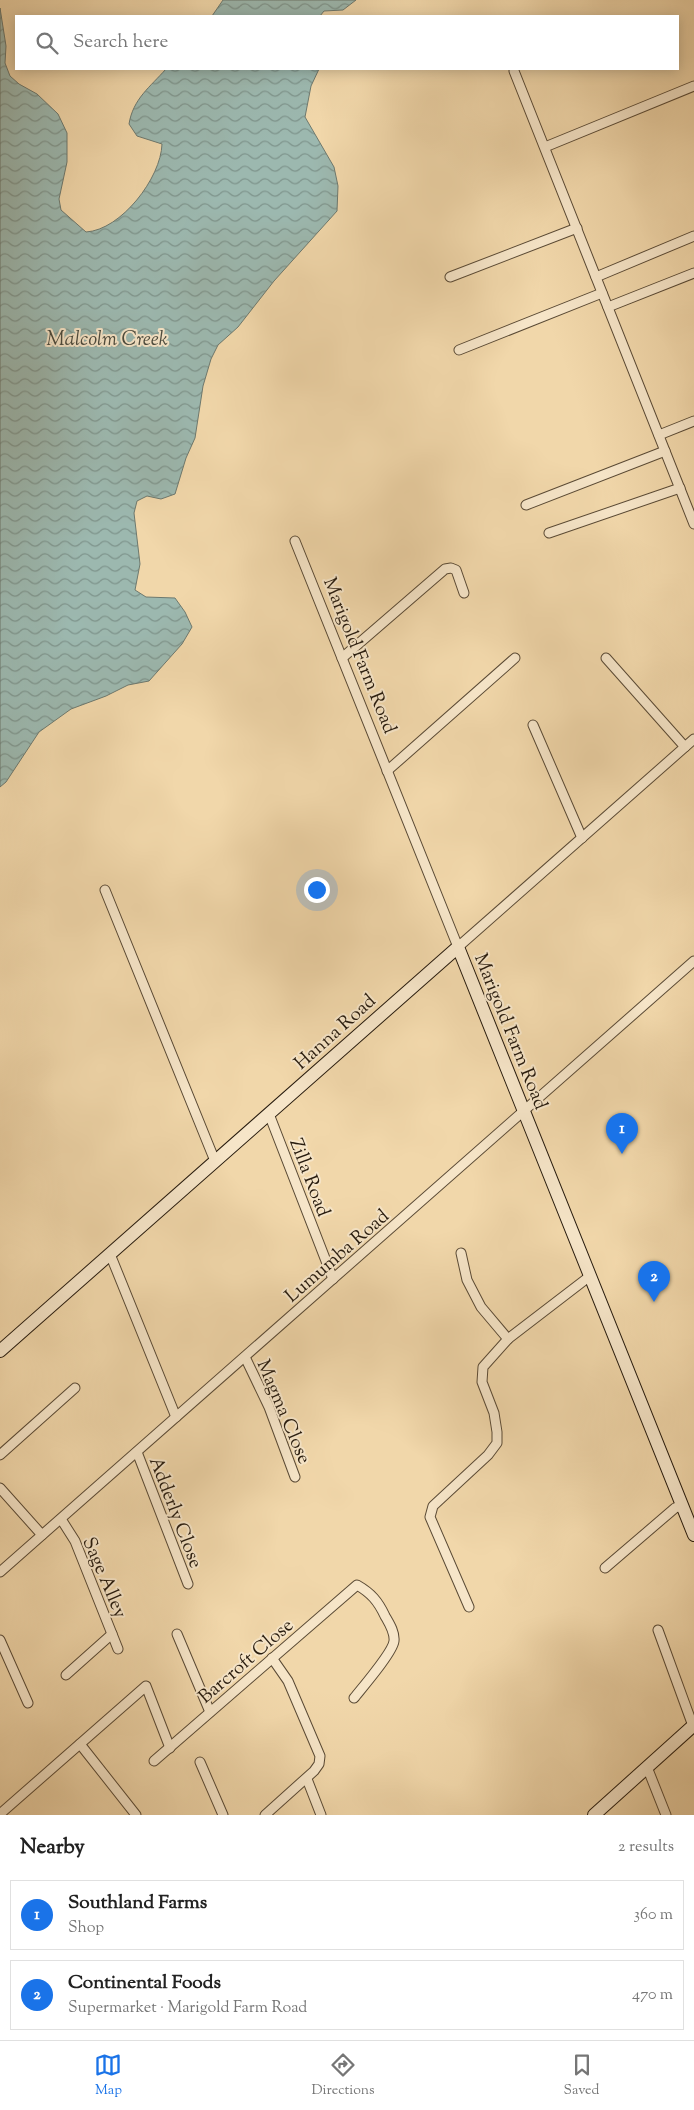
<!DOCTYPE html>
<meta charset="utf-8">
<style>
:root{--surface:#fff;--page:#f2f2f2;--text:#222;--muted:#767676;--line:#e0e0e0;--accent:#1a73e8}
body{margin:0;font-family:"Sorts Mill Goudy",serif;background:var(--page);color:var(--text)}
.you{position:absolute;left:316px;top:889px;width:18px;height:18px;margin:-12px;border:4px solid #fff;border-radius:50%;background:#1a73e8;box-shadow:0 0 0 8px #1a73e833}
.badge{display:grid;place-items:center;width:32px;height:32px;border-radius:50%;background:var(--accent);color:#fff;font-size:16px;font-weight:700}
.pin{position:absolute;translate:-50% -41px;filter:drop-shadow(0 1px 2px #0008)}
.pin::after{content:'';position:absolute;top:26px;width:18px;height:15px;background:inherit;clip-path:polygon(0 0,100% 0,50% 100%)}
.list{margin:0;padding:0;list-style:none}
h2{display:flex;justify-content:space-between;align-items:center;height:65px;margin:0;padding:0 20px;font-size:21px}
h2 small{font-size:16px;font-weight:400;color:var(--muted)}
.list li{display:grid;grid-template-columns:32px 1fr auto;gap:15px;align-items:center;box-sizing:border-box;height:70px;margin:0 10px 10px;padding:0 10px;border:1px solid var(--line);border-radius:0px}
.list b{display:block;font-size:19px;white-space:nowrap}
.list p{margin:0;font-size:16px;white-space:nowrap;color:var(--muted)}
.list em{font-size:16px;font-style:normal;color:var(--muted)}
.icon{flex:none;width:28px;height:28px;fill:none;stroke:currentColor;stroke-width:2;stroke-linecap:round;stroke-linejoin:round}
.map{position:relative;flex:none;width:694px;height:1815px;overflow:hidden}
.search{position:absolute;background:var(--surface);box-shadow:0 2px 12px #0003;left:15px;right:15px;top:15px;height:55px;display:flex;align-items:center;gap:12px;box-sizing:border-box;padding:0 18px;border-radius:0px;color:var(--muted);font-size:19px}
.sheet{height:225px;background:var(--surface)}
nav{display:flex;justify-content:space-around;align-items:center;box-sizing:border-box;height:70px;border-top:1px solid var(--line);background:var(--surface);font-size:14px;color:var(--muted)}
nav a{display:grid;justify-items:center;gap:2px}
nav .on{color:var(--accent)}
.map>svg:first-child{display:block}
</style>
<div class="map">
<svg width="694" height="1815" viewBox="0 0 694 1815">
<defs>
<pattern id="water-waves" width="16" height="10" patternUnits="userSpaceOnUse" patternTransform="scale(1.25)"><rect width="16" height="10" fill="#9cb8af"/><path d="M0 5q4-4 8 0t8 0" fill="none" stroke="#7f958d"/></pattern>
</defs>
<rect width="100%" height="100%" fill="#f1d7aa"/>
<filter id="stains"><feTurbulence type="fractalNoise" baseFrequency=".004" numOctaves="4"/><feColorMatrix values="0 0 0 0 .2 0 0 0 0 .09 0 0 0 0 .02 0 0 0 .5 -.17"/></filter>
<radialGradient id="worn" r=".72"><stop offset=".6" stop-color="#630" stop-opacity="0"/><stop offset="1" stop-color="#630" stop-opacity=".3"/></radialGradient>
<g fill="url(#water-waves)" stroke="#6d796f">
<polygon points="223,0 356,0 343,10 324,11 320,16 212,16"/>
<path d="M0,8l6,38 -1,17 5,13 9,8 18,10 21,20 9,19v29l-8,37 2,11 25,22c35,-2 75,-54 76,-88l-25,-8 -8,-12c4,-25 21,-37 37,-55h153l-8,17 -6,31 29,50 4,19 -1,25 -63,70 -36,46 -20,18 -7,14 -8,27 -8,52 -9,20 -11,36 -14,5 -14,-3 -10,5 -3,12 6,51 -5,26 11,7 29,1 10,14 7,15 -10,17 -33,37 -21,4 -22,11 -35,13 -32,23 -33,50 -6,5z"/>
</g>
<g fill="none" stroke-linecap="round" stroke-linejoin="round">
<defs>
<g id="street">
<polyline points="514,71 694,524"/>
<polyline points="545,147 694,86"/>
<polyline points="450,277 577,228"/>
<polyline points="596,277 694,236"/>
<polyline points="608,307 694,273"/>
<polyline points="459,350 602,293"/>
<polyline points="659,435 694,421"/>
<polyline points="526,505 665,451"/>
<polyline points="549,533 680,488"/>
<polyline points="295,541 458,947 694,739"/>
<polyline points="342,658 445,569 451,568 456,570 464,593"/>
<polyline points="606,658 685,747"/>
<polyline points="533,725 582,838"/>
<polyline points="387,771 515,658"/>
<polyline points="105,890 215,1161"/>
<polyline points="269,1114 333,1279"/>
<polyline points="461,1253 467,1280 481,1307 508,1339"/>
<polyline points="110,1254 176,1417"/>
<polyline points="245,1357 269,1407 295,1477"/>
<polyline points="137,1452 188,1584"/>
<polyline points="0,1455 75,1388"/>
<polyline points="0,1488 42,1535"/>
<polyline points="61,1519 75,1541 118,1649"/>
<polyline points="605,1568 675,1508 682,1505"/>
<polyline points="0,1572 694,961"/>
<polyline points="469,1607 430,1517 433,1506 488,1455 497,1443 497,1432 494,1413 482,1382 483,1367 508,1339 590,1276"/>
<polyline points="658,1630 693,1726"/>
<polyline points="177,1634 210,1712"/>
<polyline points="0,1640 28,1703"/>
<polyline points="66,1675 112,1634"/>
<polyline points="80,1744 136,1815"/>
<path d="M154,1761l203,-176c14,8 21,16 28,31 4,7 10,16 9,25 -1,11 -32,47 -40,57"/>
<polyline points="200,1762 223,1815"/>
<polyline points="647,1767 666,1815"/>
<polyline points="307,1779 321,1815"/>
<polyline points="0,1814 146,1686 170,1748"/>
<polyline points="265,1815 314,1771 319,1764 320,1756 288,1681 272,1658"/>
</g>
<g id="secondary">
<polyline points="0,1351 458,947 694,1535"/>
<polyline points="594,1815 694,1725"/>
</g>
</defs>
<use href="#street" stroke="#5a4a35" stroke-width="11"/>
<use href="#secondary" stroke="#271b0e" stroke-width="14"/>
<use href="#street" stroke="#f6e5c8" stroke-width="9"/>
<use href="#secondary" stroke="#f6e5c8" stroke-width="12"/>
</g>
<g text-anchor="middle" stroke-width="4" stroke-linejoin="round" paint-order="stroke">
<g font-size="19" fill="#271b0e" stroke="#f6e5c8">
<text transform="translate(361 655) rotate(68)" y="7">Marigold Farm Road</text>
<text transform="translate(334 1031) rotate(-42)" y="7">Hanna Road</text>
<text transform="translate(512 1031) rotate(68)" y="7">Marigold Farm Road</text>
<text transform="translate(311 1177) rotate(69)" y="7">Zilla Road</text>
<text transform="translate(336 1255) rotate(-41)" y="7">Lumumba Road</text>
<text transform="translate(285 1411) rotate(67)" y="7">Magma Close</text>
<text transform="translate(177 1512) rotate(69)" y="7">Adderly Close</text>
<text transform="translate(106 1577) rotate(67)" y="7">Sage Alley</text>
<text transform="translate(245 1660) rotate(-41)" y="7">Barcroft Close</text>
</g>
<g font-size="20" font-style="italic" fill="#4a4a3e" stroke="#f6e5c8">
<text x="107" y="345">Malcolm Creek</text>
</g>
</g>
<rect width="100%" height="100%" filter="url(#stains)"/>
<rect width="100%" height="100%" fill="url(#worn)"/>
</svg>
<div class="you"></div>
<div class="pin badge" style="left:622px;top:1154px">1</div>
<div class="pin badge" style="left:654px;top:1302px">2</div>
<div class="search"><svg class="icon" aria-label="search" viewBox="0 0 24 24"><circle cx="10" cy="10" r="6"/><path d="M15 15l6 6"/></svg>Search here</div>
</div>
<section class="sheet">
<h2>Nearby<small>2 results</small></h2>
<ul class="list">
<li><span class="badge">1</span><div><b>Southland Farms</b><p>Shop</p></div><em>360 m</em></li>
<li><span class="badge">2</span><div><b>Continental Foods</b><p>Supermarket · Marigold Farm Road</p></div><em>470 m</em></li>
</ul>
</section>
<nav>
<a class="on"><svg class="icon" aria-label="map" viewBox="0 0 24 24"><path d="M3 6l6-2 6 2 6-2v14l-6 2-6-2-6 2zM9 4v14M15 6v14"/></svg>Map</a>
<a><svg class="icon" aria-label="directions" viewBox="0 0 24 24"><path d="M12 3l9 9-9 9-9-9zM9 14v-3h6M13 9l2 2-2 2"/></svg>Directions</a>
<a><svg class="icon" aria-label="saved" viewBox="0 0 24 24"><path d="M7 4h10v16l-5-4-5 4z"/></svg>Saved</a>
</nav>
